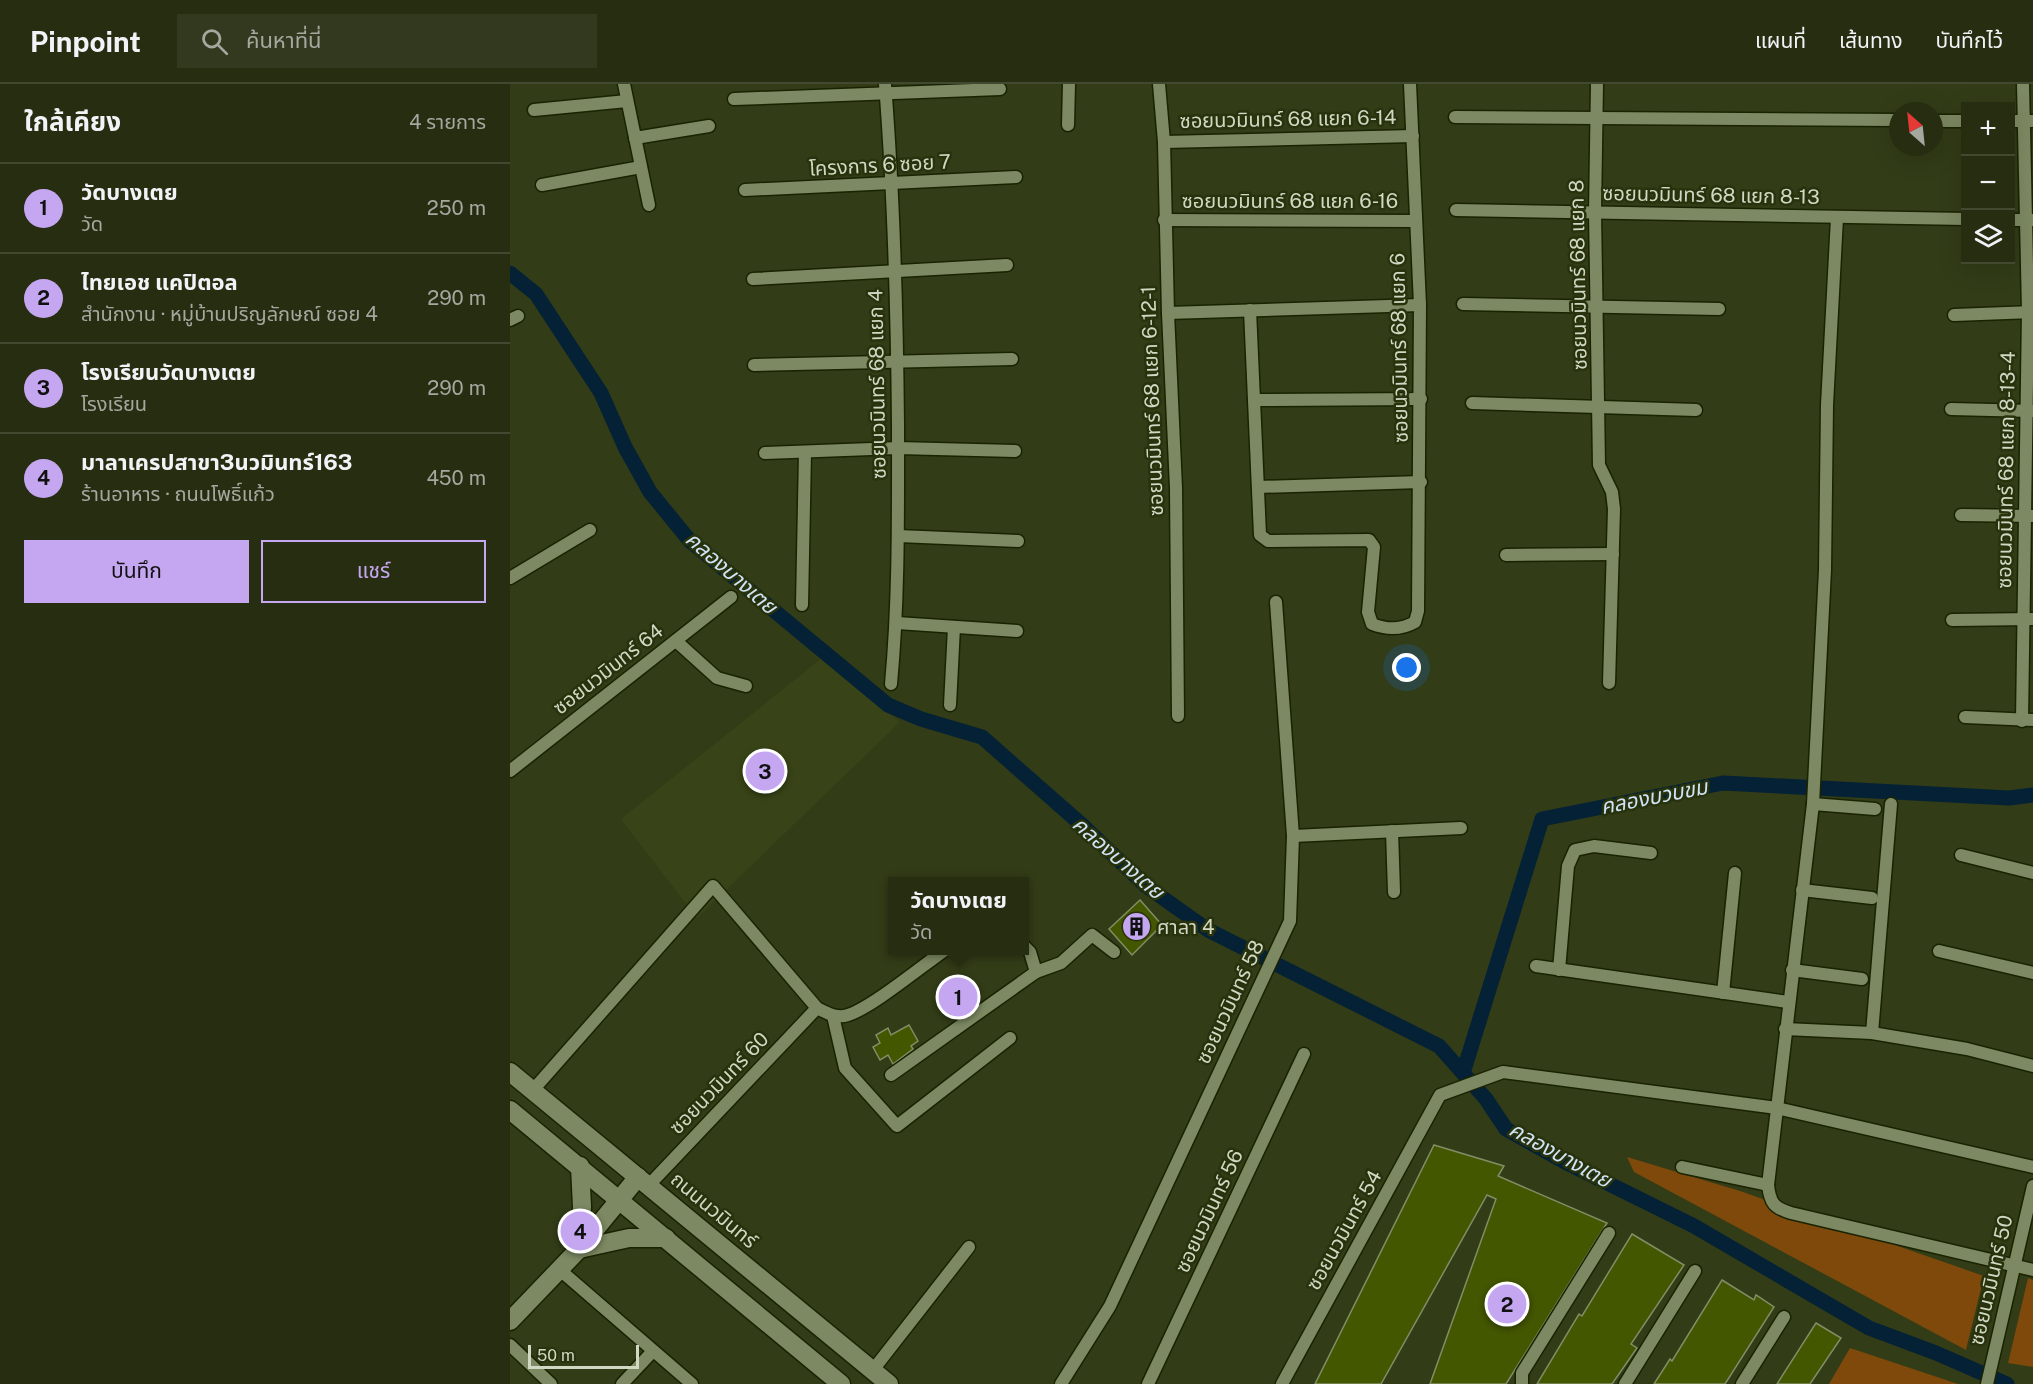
<!DOCTYPE html>
<html lang="th">
<meta charset="utf-8">
<style>
:root{--surface:#262d11;--page:#32391f;--text:#f1f3f6;--muted:#a4a89f;--line:#424931;--accent:#c5a7f1}
body{margin:0;font-family:"Public Sans","Noto Sans Thai",sans-serif;background:var(--page);color:var(--text)}
.controls{position:absolute;right:18px;top:18px;display:grid;overflow:hidden;border-radius:0px;box-shadow:0 6px 24px #0002}
.controls button{width:54px;height:54px;display:grid;place-items:center;padding:0;border:0;border-bottom:2px solid var(--line);background:var(--surface);color:var(--text);font:30px sans-serif}
.compass{position:absolute;left:1379px;top:18px;width:54px;height:54px;border-radius:50%;background:var(--surface);box-shadow:0 6px 24px #0002;rotate:333deg}
.scale{position:absolute;left:18px;bottom:15px;width:111px;box-sizing:border-box;padding-left:6px;border:3px solid #d0d8c3;border-top:0;font-size:16px;line-height:21px;white-space:nowrap;color:#d0d8c3;-webkit-text-stroke:4px #28320c;paint-order:stroke}
.you{position:absolute;left:897px;top:584px;width:21px;height:21px;margin:-15px;border:4px solid #fff;border-radius:50%;background:#1a73e8;box-shadow:0 0 0 9px #1a73e833}
.badge{display:grid;place-items:center;width:39px;height:39px;border-radius:50%;background:var(--accent);color:#111;font-size:20px;font-weight:700}
.pin{position:absolute;translate:-50% -50%;border:3px solid #fff;box-shadow:0 2px 6px #0006}
.popup{position:absolute;left:378px;top:793px;width:141px;height:78px;box-sizing:border-box;display:grid;place-content:center;border-radius:0px;background:var(--surface);filter:drop-shadow(0 2px 4px #0005);font-size:20px;white-space:nowrap;color:var(--muted)}
.popup b{font-size:22px;color:var(--text)}
.popup::after{content:'';position:absolute;left:50%;top:100%;margin-left:-12px;border:12px solid transparent;border-top-color:var(--surface)}
.list{margin:0;padding:0;list-style:none}
h2{display:flex;justify-content:space-between;align-items:center;height:78px;margin:0;padding:0 24px;font-size:26px}
h2 small{font-size:20px;font-weight:400;color:var(--muted)}
.list li{display:grid;grid-template-columns:39px 1fr auto;gap:18px;align-items:center;box-sizing:border-box;height:90px;padding:0 24px;border-top:2px solid var(--line)}
.list b{display:block;font-size:22px;white-space:nowrap}
.list p{margin:0;font-size:20px;white-space:nowrap;color:var(--muted)}
.list em{font-size:20px;font-style:normal;color:var(--muted)}
.actions{display:flex;gap:12px;padding:18px 24px}
.actions a{flex:1;padding:14px 0;border:2px solid var(--accent);border-radius:0px;text-align:center;font-size:21px;color:var(--accent)}
.actions .main{background:var(--accent);color:#111}
.icon{flex:none;width:33px;height:33px;fill:none;stroke:currentColor;stroke-width:2;stroke-linecap:round;stroke-linejoin:round}
.map{position:relative;flex:none;width:1523px;height:1300px;overflow:hidden}
header{display:flex;align-items:center;gap:36px;box-sizing:border-box;height:84px;padding:0 30px;background:var(--surface);border-bottom:2px solid var(--line)}
header strong{font-size:28px}
nav{display:flex;gap:33px;margin-inline-start:auto;font-size:21px}
.search{width:420px;height:54px;background:var(--page);display:flex;align-items:center;gap:15px;box-sizing:border-box;padding:0 21px;border-radius:0px;color:var(--muted);font-size:22px}
main{display:flex}
aside{flex:1;background:var(--surface)}
.map>svg:first-child{display:block}
</style>
<header>
<strong>Pinpoint</strong>
<div class="search"><svg class="icon" aria-label="search" viewBox="0 0 24 24"><circle cx="10" cy="10" r="6"/><path d="M15 15l6 6"/></svg>ค้นหาที่นี่</div>
<nav><a>แผนที่</a><a>เส้นทาง</a><a>บันทึกไว้</a></nav>
</header>
<main>
<aside>
<h2>ใกล้เคียง<small>4 รายการ</small></h2>
<ul class="list">
<li><span class="badge">1</span><div><b>วัดบางเตย</b><p>วัด</p></div><em>250 m</em></li>
<li><span class="badge">2</span><div><b>ไทยเอช แคปิตอล</b><p>สำนักงาน · หมู่บ้านปริญลักษณ์ ซอย 4</p></div><em>290 m</em></li>
<li><span class="badge">3</span><div><b>โรงเรียนวัดบางเตย</b><p>โรงเรียน</p></div><em>290 m</em></li>
<li><span class="badge">4</span><div><b>มาลาเครปสาขา3นวมินทร์163</b><p>ร้านอาหาร · ถนนโพธิ์แก้ว</p></div><em>450 m</em></li>
</ul>
<div class="actions"><a class="main">บันทึก</a><a>แชร์</a></div>
</aside>
<div class="map">
<svg width="1523" height="1300" viewBox="0 0 1523 1300">
<rect width="100%" height="100%" fill="#323c17"/>
<polygon fill="#384417" points="312,574 390,638 187,834 111,735"/>
<g fill="#7e490b">
<polygon points="1117,1073 1230,1107 1474,1192 1456,1266 1124,1088"/>
<polygon points="1518,1194 1523,1196 1523,1283 1498,1279"/>
<polygon points="1340,1264 1448,1300 1319,1300"/>
</g>
<g fill="none" stroke-linecap="round" stroke-linejoin="round">
<g stroke="#042136" stroke-width="15">
<polyline points="0,189 26,210 91,309 115,363 140,408 180,457 378,621 411,635 472,653 572,741 636,802 698,846 929,962 976,1015 996,1045 1055,1078 1184,1142 1359,1244 1426,1269 1497,1300"/>
<polyline points="953,989 1032,735 1213,699 1499,714 1523,711"/>
</g>
</g>
<g fill="#435600" stroke="#818e66" stroke-width="1.5">
<polygon points="630,816 652,841 622,871 599,845"/>
<polygon points="399,941 408,957 401,962 403,965 383,980 378,971 370,976 363,963 370,959 366,951 378,944 381,951"/>
<polygon points="924,1061 994,1082 988,1092 1097,1139 996,1300 920,1300 986,1115 977,1111 871,1300 805,1300"/>
<polygon points="1122,1150 1174,1181 1121,1260 1127,1264 1102,1300 1027,1300 1069,1230 1072,1232"/>
<polygon points="1212,1196 1244,1216 1246,1211 1264,1223 1215,1300 1144,1300 1160,1275 1162,1277"/>
<polygon points="1306,1239 1331,1254 1300,1300 1267,1300"/>
</g>
<g fill="none" stroke-linecap="round" stroke-linejoin="round">
<defs>
<g id="street">
<polyline points="114,0 139,121"/>
<path d="M375,0c9,114 12,227 13,341 0,87 1,173 -7,259"/>
<polyline points="649,0 654,58 658,229 666,404 668,632"/>
<polyline points="1087,0 1085,128 1089,381 1102,408 1104,425 1099,599"/>
<polyline points="224,15 490,5"/>
<polyline points="24,26 117,17"/>
<polyline points="945,33 1388,36"/>
<polyline points="1424,37 1456,37"/>
<polyline points="1500,37 1523,37"/>
<polyline points="558,41 559,0"/>
<polyline points="125,54 199,42"/>
<polyline points="654,58 903,52"/>
<polyline points="32,101 131,83"/>
<polyline points="235,106 506,93"/>
<polyline points="946,126 1456,135"/>
<path d="M1327,134l-10,187 -2,165 -12,234 -45,381c2,18 6,23 23,28l242,57"/>
<polyline points="654,136 906,137"/>
<polyline points="1500,136 1523,136"/>
<polyline points="243,195 497,181"/>
<polyline points="953,220 1209,225"/>
<path d="M740,226l10,225 8,6 101,-1 5,7 -6,65 4,12c16,6 29,6 43,-2l3,-11 2,-306 -10,-221"/>
<polyline points="658,229 910,221"/>
<polyline points="1444,231 1523,228"/>
<polyline points="0,236 8,232"/>
<polyline points="244,281 502,275"/>
<polyline points="744,316 911,315"/>
<polyline points="962,319 1186,326"/>
<polyline points="1441,325 1522,327"/>
<polyline points="255,369 388,364 505,367"/>
<polyline points="748,403 911,398"/>
<polyline points="1451,431 1522,432"/>
<polyline points="388,452 508,457"/>
<polyline points="996,471 1103,470"/>
<polyline points="0,494 80,446"/>
<polyline points="292,521 295,369"/>
<polyline points="1442,536 1523,535"/>
<polyline points="387,539 507,547"/>
<polyline points="166,557 207,594 236,602"/>
<polyline points="440,621 444,543"/>
<polyline points="1455,633 1523,636"/>
<polyline points="1512,637 1518,227 1513,0"/>
<polyline points="0,687 221,513"/>
<polyline points="1303,720 1365,725"/>
<polyline points="882,747 884,808"/>
<polyline points="783,752 951,744"/>
<polyline points="1451,771 1523,789"/>
<polyline points="1292,806 1362,814"/>
<polyline points="1429,867 1523,889"/>
<polyline points="1026,882 1278,918"/>
<polyline points="1049,886 1058,782 1065,766 1084,762 1141,769"/>
<polyline points="1282,886 1352,895"/>
<polyline points="526,888 551,879 582,851 604,868"/>
<polyline points="1213,909 1225,789"/>
<polyline points="323,932 335,984 387,1042 500,954"/>
<polyline points="1275,945 1362,949 1457,965 1523,982"/>
<polyline points="1362,949 1381,720"/>
<polyline points="381,991 526,888 520,868 514,862"/>
<path d="M23,1006l180,-204 104,122c10,5 20,11 31,7 23,-7 74,-49 97,-65"/>
<polyline points="1172,1083 1258,1101"/>
<polyline points="139,1101 307,924"/>
<polyline points="50,1186 182,1300"/>
<polyline points="0,1261 41,1300"/>
<polyline points="363,1286 459,1163"/>
<polyline points="112,1300 143,1267"/>
<polyline points="551,1300 600,1222 780,837 783,752 766,518"/>
<polyline points="638,1300 794,970"/>
<polyline points="772,1300 930,1011 993,988 1267,1024 1523,1083"/>
<polyline points="1012,1300 1012,1289 1099,1149"/>
<polyline points="1115,1300 1185,1187"/>
<polyline points="1232,1300 1274,1233"/>
<polyline points="1477,1300 1523,1102"/>
</g>
<g id="secondary">
<polyline points="0,988 379,1300"/>
<polyline points="0,1026 331,1300"/>
<polyline points="69,1165 119,1154 156,1154"/>
<polyline points="69,1165 72,1123 70,1082"/>
<polyline points="0,1237 69,1165 128,1093"/>
</g>
</defs>
<use href="#street" stroke="#1a2300" stroke-width="15"/>
<use href="#secondary" stroke="#1a2300" stroke-width="21"/>
<use href="#street" stroke="#7d8962" stroke-width="12"/>
<use href="#secondary" stroke="#7d8962" stroke-width="18"/>
</g>
<defs>
<symbol id="building-disc" viewBox="-11 -11 22 22"><circle r="9.5" fill="#c5a7f1" stroke="#28320c"/><path d="M-4-6H4V6H1V3H-1V6H-4ZM-2.5-4.3h1.7v1.8h-1.7ZM.8-4.3h1.7v1.8H.8ZM-2.5-1h1.7V.8h-1.7ZM.8-1h1.7V.8H.8Z" fill="#111"/></symbol>
</defs>
<g fill-rule="evenodd">
<use href="#building-disc" x="610" y="826" width="33" height="33"/>
</g>
<g text-anchor="middle" stroke-width="5" stroke-linejoin="round" paint-order="stroke">
<g font-size="20" fill="#d0d8c3" stroke="#28320c">
<text transform="translate(778 35) rotate(-1)" y="7">ซอยนวมินทร์ 68 แยก 6-14</text>
<text transform="translate(370 81) rotate(-3)" y="7">โครงการ 6 ซอย 7</text>
<text transform="translate(1201 111) rotate(1)" y="7">ซอยนวมินทร์ 68 แยก 8-13</text>
<text x="780" y="124">ซอยนวมินทร์ 68 แยก 6-16</text>
<text transform="translate(1068 191) rotate(-91)" y="7">ซอยนวมินทร์ 68 แยก 8</text>
<text transform="translate(889 264) rotate(-91)" y="7">ซอยนวมินทร์ 68 แยก 6</text>
<text transform="translate(367 300) rotate(-91)" y="7">ซอยนวมินทร์ 68 แยก 4</text>
<text transform="translate(642 317) rotate(-92)" y="7">ซอยนวมินทร์ 68 แยก 6-12-1</text>
<text transform="translate(1496 386) rotate(-89)" y="7">ซอยนวมินทร์ 68 แยก 8-13-4</text>
<text transform="translate(98 585) rotate(-38)" y="7">ซอยนวมินทร์ 64</text>
<text transform="translate(720 918) rotate(-65)" y="7">ซอยนวมินทร์ 58</text>
<text transform="translate(209 999) rotate(-46)" y="7">ซอยนวมินทร์ 60</text>
<text transform="translate(204 1126) rotate(40)" y="7">ถนนนวมินทร์</text>
<text transform="translate(699 1127) rotate(-65)" y="7">ซอยนวมินทร์ 56</text>
<text transform="translate(834 1146) rotate(-61)" y="7">ซอยนวมินทร์ 54</text>
<text transform="translate(1481 1196) rotate(-77)" y="7">ซอยนวมินทร์ 50</text>
</g>
<g font-size="20" fill="#d0d8c3" stroke="#28320c" text-anchor="start">
<text x="647" y="850">ศาลา 4</text>
</g>
<g font-size="21" font-style="italic" fill="#d0e4f5" stroke="#28320c">
<text transform="translate(221 489) rotate(41)" y="7">คลองบางเตย</text>
<text transform="translate(1144 713) rotate(-11)" y="7">คลองบวบขม</text>
<text transform="translate(608 774) rotate(41)" y="7">คลองบางเตย</text>
<text transform="translate(1050 1071) rotate(29)" y="7">คลองบางเตย</text>
</g>
</g>
</svg>
<div class="controls">
<button>+</button>
<button>−</button>
<button><svg class="icon" aria-label="layers" viewBox="0 0 24 24"><path d="M12 4l9 5-9 5-9-5zM3 14l9 5 9-5"/></svg></button>
</div>
<svg class="compass" viewBox="-18 -18 36 36"><path d="M0-13l5 13h-10z" fill="#e53935"/><path d="M0 13l5-13h-10z" fill="#a4a89f"/></svg>
<div class="scale">50 m</div>
<div class="you"></div>
<div class="pin badge" style="left:448px;top:913px">1</div>
<div class="popup"><b>วัดบางเตย</b>วัด</div>
<div class="pin badge" style="left:997px;top:1220px">2</div>
<div class="pin badge" style="left:255px;top:687px">3</div>
<div class="pin badge" style="left:70px;top:1147px">4</div>
</div>
</main>
